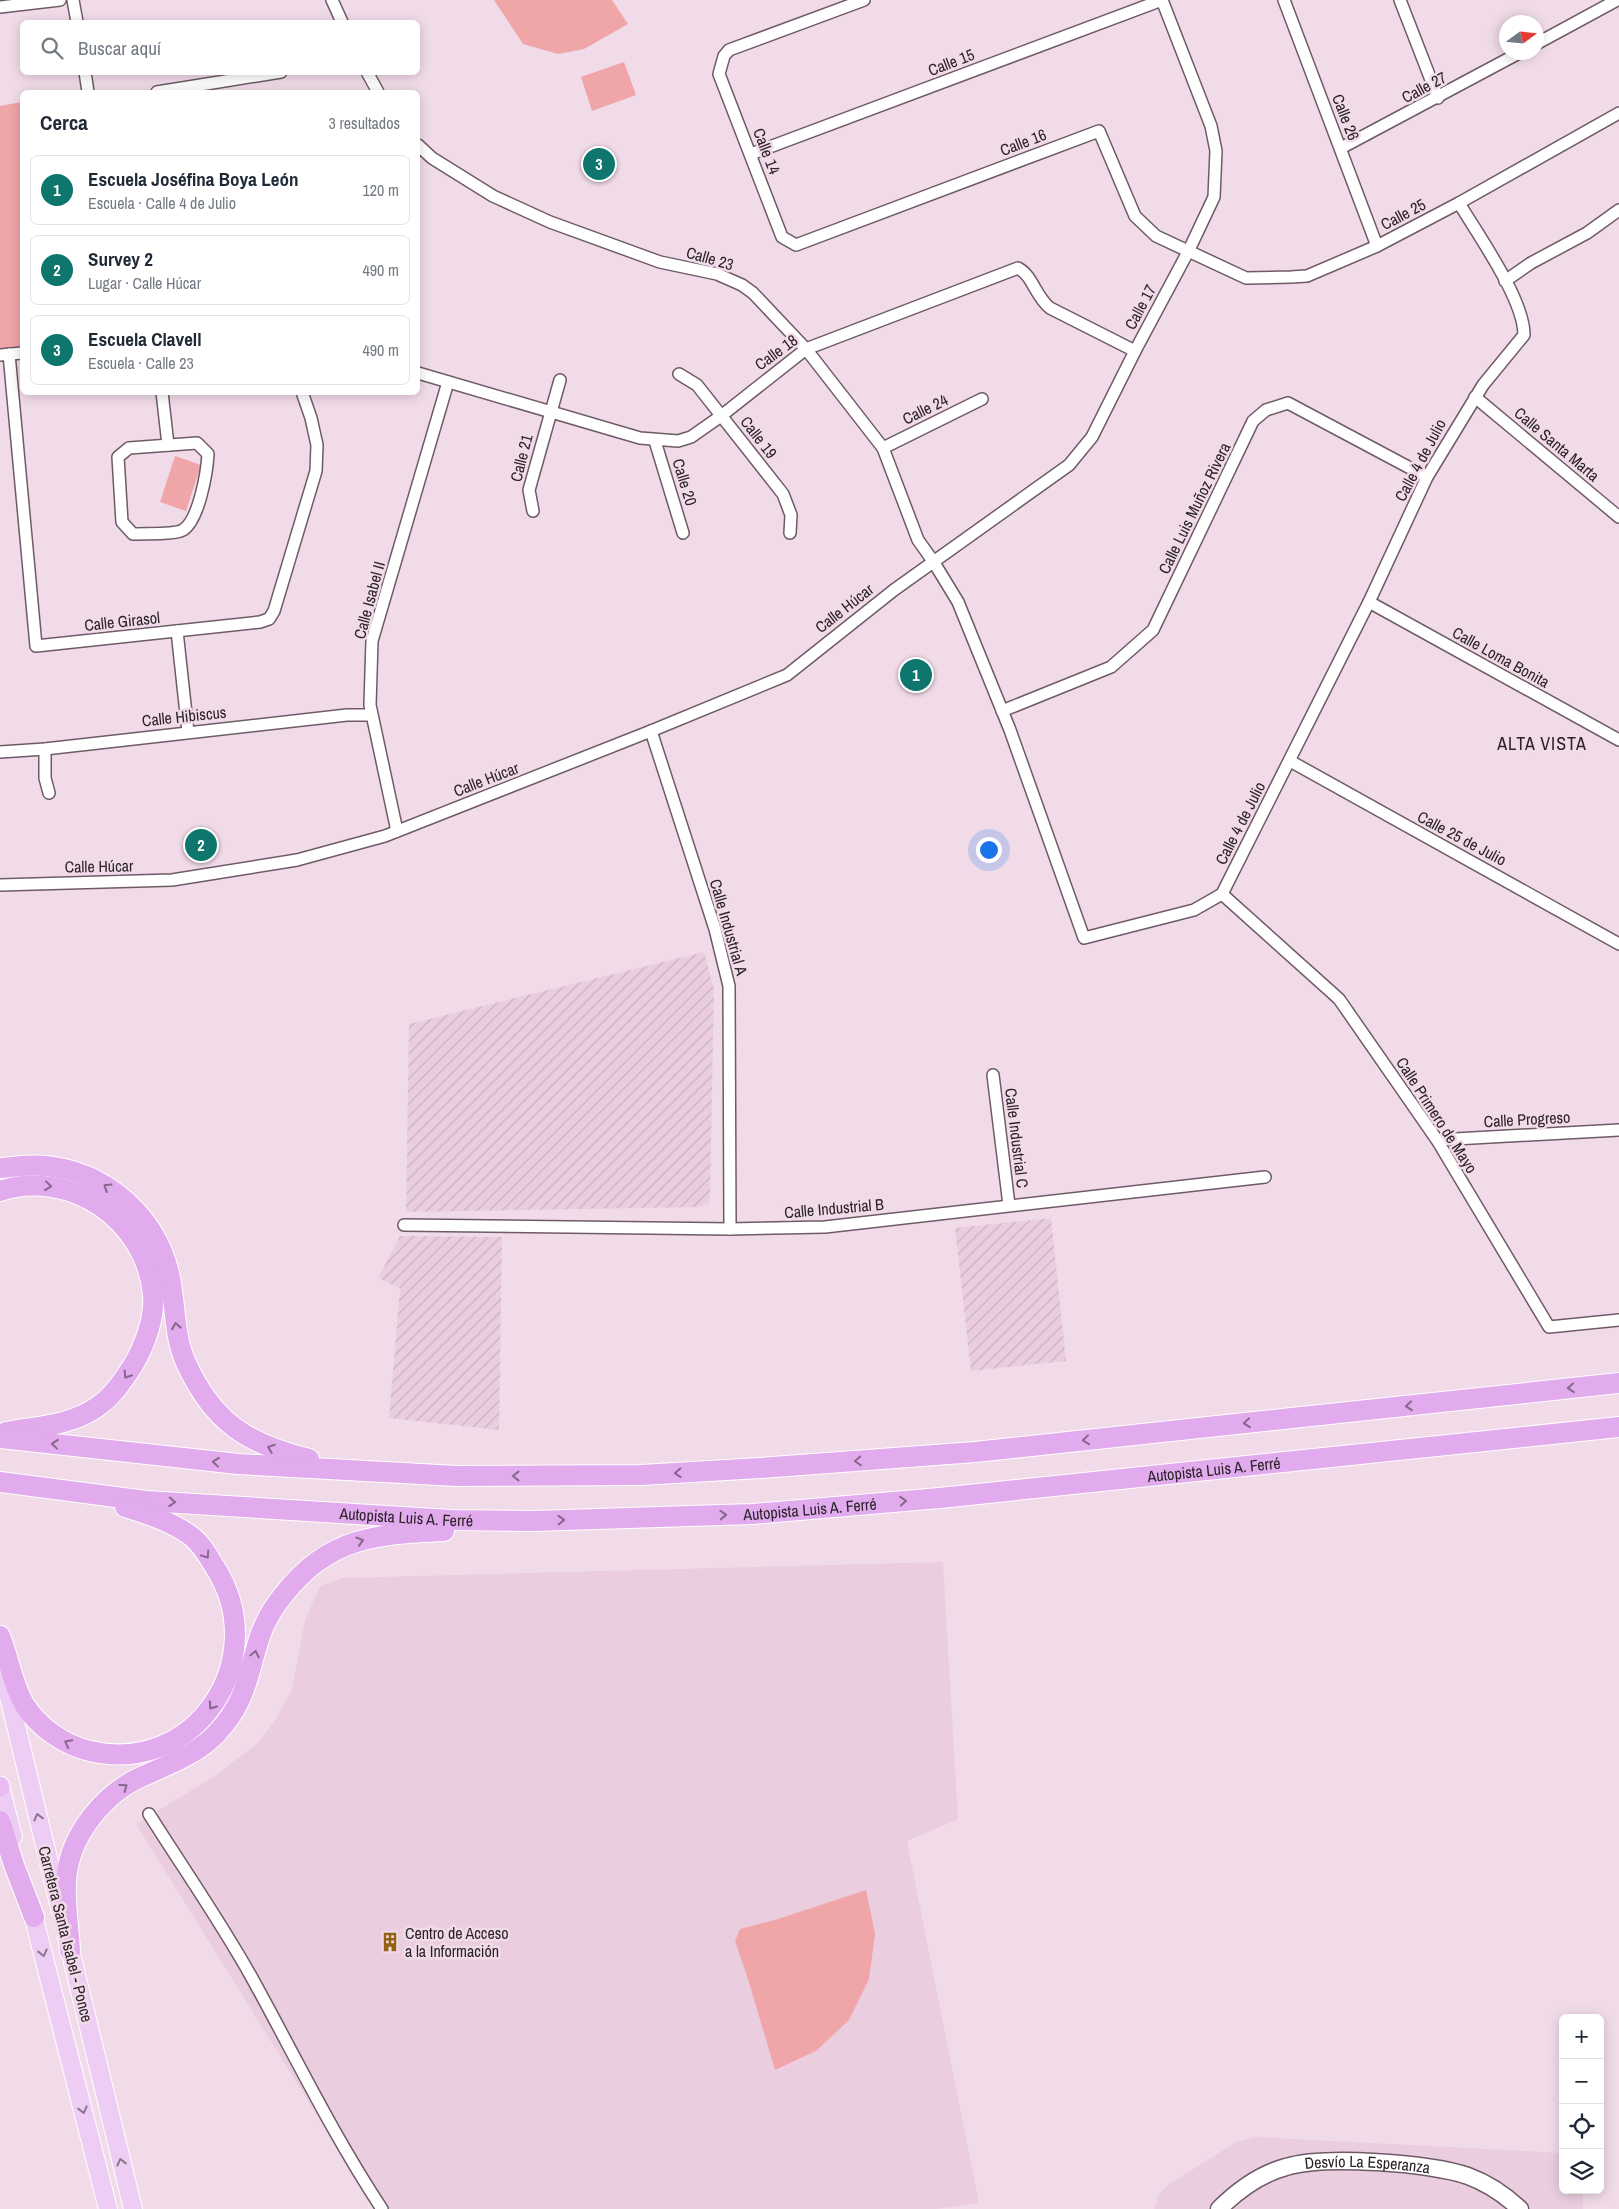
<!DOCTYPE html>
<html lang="es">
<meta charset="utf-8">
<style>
:root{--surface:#fff;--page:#f2f2f3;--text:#1f2937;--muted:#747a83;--line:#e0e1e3;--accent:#0f766e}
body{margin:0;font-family:"Archivo Narrow",sans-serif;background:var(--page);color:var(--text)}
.controls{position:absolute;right:15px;bottom:15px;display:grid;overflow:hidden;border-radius:8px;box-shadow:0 2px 12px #0003}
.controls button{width:45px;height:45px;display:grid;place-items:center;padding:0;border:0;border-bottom:1px solid var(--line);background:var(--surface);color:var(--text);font:25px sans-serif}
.compass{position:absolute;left:1499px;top:15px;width:45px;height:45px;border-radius:50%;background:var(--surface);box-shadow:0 2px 12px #0003;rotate:75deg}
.you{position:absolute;left:988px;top:849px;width:18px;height:18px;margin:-12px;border:4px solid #fff;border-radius:50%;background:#1a73e8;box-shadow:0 0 0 8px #1a73e833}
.badge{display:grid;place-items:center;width:32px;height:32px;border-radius:50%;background:var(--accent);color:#fff;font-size:16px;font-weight:700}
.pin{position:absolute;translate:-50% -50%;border:2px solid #fff;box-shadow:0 1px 5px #0006}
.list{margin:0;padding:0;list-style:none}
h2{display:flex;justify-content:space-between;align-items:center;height:65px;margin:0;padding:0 20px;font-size:21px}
h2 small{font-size:16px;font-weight:400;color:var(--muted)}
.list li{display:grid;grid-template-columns:32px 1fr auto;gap:15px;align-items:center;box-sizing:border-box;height:70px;margin:0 10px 10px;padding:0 10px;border:1px solid var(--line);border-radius:8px}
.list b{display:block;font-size:19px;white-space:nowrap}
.list p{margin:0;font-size:16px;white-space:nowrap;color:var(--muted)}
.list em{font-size:16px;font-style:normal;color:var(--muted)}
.icon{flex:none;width:28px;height:28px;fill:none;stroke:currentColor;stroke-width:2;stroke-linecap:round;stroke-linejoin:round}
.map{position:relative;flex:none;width:1619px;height:2209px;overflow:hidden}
.search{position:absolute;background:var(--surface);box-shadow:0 2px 12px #0003;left:20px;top:20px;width:400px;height:55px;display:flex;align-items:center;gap:12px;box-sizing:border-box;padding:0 18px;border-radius:8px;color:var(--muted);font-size:19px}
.panel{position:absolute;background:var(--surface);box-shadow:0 2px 12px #0003;left:20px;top:90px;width:400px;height:305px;border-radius:8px}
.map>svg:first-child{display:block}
</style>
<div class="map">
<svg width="1619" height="2209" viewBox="0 0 1619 2209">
<defs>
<pattern id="industrial-furrows" width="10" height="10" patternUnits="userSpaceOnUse" patternTransform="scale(1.25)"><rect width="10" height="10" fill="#eacee0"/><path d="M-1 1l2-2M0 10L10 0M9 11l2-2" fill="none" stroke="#c9b1c0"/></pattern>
</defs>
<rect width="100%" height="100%" fill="#f1dbe9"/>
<g fill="#eacee0">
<polygon points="943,1562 958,1819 907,1841 979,2203 936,2209 375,2209 136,1824 215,1776 258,1743 276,1719 292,1689 305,1620 320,1586 342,1578"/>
<polygon points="1256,2137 1563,2153 1563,2190 1583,2190 1583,2209 1154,2209 1159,2194 1168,2185 1236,2142"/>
</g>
<g fill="url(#industrial-furrows)">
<polygon points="704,952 714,989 710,1198 708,1204 699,1207 406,1212 409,1024"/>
<polygon points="1051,1218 1066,1361 971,1371 955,1228"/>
<polygon points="400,1236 502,1237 499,1430 389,1418 400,1288 378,1278"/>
</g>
<g fill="#f0a5a8">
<polygon points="494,0 612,0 628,24 584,49 558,54 523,44"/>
<polygon points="624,62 636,95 592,111 581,77"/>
<polygon points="22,102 22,348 0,350 0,106"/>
<polygon points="175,456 201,465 186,511 160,502"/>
<polygon points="866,1890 875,1934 869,1979 849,2020 816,2051 775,2070 748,1979 735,1941 740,1929 775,1920"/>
</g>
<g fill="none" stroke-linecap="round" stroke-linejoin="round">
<defs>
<g id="minor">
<polyline points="73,0 77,22"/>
<polyline points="332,0 342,22"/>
<polyline points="864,0 729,50 724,56 719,74 782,237 796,245 1099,131 1135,216 1156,236 1246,278 1291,277 1307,276 1377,246 1459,203 1619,113"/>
<polyline points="1284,0 1377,246"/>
<polyline points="1400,0 1438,98"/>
<polyline points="0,7 60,0"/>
<polyline points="1536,44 1617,0"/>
<polyline points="85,72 88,92"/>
<polyline points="367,72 378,92"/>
<polyline points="157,92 281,72"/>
<path d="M418,145l14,13 61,38 57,26 110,40 57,12 25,11 11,8 53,56 77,99 35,92 15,21 25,41 52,128 74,208 110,-28 28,-16 147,-292 58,-125 56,-92 41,-50c0,-36 -46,-100 -65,-132"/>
<polyline points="1341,148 1521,52"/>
<polyline points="751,154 1162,0"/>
<polyline points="1505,281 1531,263 1587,233 1619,210"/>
<polyline points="9,354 36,646 260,622 269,619 274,611 316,471 317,445 311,418 302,392"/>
<polyline points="0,355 22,353"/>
<path d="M418,373l222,65 38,3 13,-4 30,-21 85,-67 212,-81c15,8 17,28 32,40l85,43"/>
<polyline points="679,374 697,385 783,494 791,515 790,533"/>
<polyline points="162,392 168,445"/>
<polyline points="1475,397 1619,517"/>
<polyline points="655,441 683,533"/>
<path d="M197,443l11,11c-1,18 -9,66 -25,76 -9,5 -38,3 -50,4l-11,-12 -4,-65 11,-9z"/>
<polyline points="883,448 982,399"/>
<polyline points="533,511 529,490 560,380"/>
<polyline points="1369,602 1619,740"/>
<polyline points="177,631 188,732"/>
<polyline points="1002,711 1111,667 1153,630 1253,421 1266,410 1288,403 1427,477"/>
<polyline points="651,731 715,929 729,986 730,1229"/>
<polyline points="45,749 45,778 49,793"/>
<polyline points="0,752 45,749 347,715 371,715"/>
<polyline points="1290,761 1619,944"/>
<polyline points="397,831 370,705 372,641 448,382"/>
<polyline points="0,885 172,880 297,860 385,836 651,731 787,675 894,590 1069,465 1092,437 1135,351 1189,250 1214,197 1216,151 1211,126 1162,0"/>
<polyline points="1222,894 1339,999 1437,1140 1549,1327 1619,1320"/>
<polyline points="993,1075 1009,1205"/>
<polyline points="1437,1140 1619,1130"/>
<polyline points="404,1225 730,1229 825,1227 1265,1177"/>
<path d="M149,1814c34,54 72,108 103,164 43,78 81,157 130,231"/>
</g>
<g id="secondary">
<path id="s1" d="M1219,2209c19,-19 41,-35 67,-42 38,-12 145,-4 182,9 19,7 37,19 52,33"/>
</g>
<g id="primary">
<polyline points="3,1672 61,1912"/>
<polyline points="0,1787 13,1837"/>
<polyline points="30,1903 108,2209"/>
<polyline points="67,1937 133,2209"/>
</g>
<polyline id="trunk" points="0,1786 0,1787"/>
<g id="motorway">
<path d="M0,1168c15,-1 30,-4 46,-2 59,6 109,49 123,107 7,30 4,61 17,90 27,59 61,81 123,96"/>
<path d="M0,1191c71,-23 147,30 153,104 2,24 -9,52 -21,72 -10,15 -20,30 -35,40 -27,19 -60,19 -91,25"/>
<polyline points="0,1438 238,1464 457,1476 641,1475 760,1468 975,1452 1619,1383"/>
<path id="s2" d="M0,1482l146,19 305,19 83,1 219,-7 187,-16 679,-71"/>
<path d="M0,1636c9,22 12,47 24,68 14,23 40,41 66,47 106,25 182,-92 126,-182 -7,-11 -14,-25 -25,-33 -19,-14 -43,-22 -66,-29"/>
<polyline points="0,1821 14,1865 34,1917"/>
<path d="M70,1951c-1,-25 -7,-54 -3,-79 6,-40 38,-79 74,-95 26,-12 55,-22 75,-43 30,-31 31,-57 43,-95 5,-16 15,-33 26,-46 44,-56 92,-59 159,-62"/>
</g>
</defs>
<use href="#minor" stroke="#6e5b67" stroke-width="14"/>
<use href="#secondary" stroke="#6e5b67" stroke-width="19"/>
<use href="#primary" stroke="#fff" stroke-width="20"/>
<use href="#trunk" stroke="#fff" stroke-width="21"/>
<use href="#motorway" stroke="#fff" stroke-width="22"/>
<use href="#minor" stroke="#fff" stroke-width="11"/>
<use href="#secondary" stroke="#fff" stroke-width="16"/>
<use href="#primary" stroke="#eecdf5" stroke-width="18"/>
<use href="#trunk" stroke="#e8bcf2" stroke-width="19"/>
<use href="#motorway" stroke="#e2abee" stroke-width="20"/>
</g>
<defs><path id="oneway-chevron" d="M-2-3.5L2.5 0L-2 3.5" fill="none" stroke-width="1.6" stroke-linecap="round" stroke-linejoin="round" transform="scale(1.25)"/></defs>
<g stroke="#86678b">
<use href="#oneway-chevron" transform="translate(48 1186) rotate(6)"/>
<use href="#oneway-chevron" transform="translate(107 1187) rotate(-148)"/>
<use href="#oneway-chevron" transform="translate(176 1326) rotate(-100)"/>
<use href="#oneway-chevron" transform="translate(127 1375) rotate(123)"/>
<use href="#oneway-chevron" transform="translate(1571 1388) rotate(174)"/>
<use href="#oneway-chevron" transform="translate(1409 1406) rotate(174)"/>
<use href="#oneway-chevron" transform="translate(1247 1423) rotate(174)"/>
<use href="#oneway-chevron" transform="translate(1086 1440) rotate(174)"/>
<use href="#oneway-chevron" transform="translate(55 1444) rotate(-174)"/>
<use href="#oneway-chevron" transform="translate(271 1448) rotate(-159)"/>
<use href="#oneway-chevron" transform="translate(858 1461) rotate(176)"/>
<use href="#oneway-chevron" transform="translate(216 1462) rotate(-174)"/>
<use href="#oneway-chevron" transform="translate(678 1473) rotate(177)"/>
<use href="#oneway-chevron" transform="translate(516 1476) rotate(180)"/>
<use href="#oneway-chevron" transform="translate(903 1501) rotate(-5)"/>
<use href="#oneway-chevron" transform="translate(172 1502) rotate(4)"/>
<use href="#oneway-chevron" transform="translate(723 1515) rotate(-2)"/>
<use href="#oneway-chevron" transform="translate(561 1520) rotate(-2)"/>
<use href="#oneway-chevron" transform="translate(360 1541) rotate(-17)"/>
<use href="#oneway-chevron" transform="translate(206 1555) rotate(56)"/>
<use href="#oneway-chevron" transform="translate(255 1654) rotate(-77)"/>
<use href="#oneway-chevron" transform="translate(212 1706) rotate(125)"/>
<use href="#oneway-chevron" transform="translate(68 1743) rotate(-153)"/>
<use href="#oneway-chevron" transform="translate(124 1787) rotate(-36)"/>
</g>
<g stroke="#8c788e">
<use href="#oneway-chevron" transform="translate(38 1817) rotate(-104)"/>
<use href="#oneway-chevron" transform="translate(43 1953) rotate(76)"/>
<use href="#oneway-chevron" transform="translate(83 2110) rotate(76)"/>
<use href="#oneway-chevron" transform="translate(121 2162) rotate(-104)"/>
</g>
<defs>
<symbol id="building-bare" viewBox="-9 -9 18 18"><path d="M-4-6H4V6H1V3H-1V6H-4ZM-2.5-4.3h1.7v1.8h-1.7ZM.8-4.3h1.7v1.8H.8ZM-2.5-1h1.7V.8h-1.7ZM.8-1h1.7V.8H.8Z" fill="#936312" stroke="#f1dbe9" stroke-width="2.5" paint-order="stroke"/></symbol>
</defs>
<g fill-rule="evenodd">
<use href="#building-bare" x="376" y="1928" width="28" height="28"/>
</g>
<g text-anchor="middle" stroke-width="5" stroke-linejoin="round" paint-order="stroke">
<g font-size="16" fill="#2b2328" stroke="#f1dbe9">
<text transform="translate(951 62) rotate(-21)" y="6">Calle 15</text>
<text transform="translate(1424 87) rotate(-28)" y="6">Calle 27</text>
<text transform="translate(1346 117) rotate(69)" y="6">Calle 26</text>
<text transform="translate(1023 142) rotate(-21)" y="6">Calle 16</text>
<text transform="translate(767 151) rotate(69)" y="6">Calle 14</text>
<text transform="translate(1403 214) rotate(-28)" y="6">Calle 25</text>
<text transform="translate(710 258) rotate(16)" y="6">Calle 23</text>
<text transform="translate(1140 307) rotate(-62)" y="6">Calle 17</text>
<text transform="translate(776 352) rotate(-36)" y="6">Calle 18</text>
<text transform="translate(925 409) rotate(-26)" y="6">Calle 24</text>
<text transform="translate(759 437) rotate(52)" y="6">Calle 19</text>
<text transform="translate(1557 444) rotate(40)" y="6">Calle Santa Marta</text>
<text transform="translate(521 458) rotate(-76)" y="6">Calle 21</text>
<text transform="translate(1420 460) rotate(-62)" y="6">Calle 4 de Julio</text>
<text transform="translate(685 482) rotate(73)" y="6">Calle 20</text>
<text transform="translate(1194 508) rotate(-64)" y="6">Calle Luis Muñoz Rivera</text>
<text transform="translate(369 600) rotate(-75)" y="6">Calle Isabel II</text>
<text transform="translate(844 608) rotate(-38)" y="6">Calle Húcar</text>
<text transform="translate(122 621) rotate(-6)" y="6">Calle Girasol</text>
<text transform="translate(1501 657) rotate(29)" y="6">Calle Loma Bonita</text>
<text transform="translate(184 716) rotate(-6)" y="6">Calle Hibiscus</text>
<text transform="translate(486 779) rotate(-21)" y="6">Calle Húcar</text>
<text transform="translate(1240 823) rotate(-63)" y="6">Calle 4 de Julio</text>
<text transform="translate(1462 838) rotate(28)" y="6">Calle 25 de Julio</text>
<text transform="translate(99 866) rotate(-1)" y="6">Calle Húcar</text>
<text transform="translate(729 927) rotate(74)" y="6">Calle Industrial A</text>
<text transform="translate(1437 1115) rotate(57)" y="6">Calle Primero de Mayo</text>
<text transform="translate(1527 1119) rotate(-3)" y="6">Calle Progreso</text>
<text transform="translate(1017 1138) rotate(83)" y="6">Calle Industrial C</text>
<text transform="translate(834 1208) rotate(-5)" y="6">Calle Industrial B</text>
<text dy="6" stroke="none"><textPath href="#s2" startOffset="1218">Autopista Luis A. Ferré</textPath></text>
<text dy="6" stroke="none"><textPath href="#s2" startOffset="812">Autopista Luis A. Ferré</textPath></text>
<text dy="6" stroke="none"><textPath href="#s2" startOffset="408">Autopista Luis A. Ferré</textPath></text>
<text transform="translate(66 1934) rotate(76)" y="6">Carretera Santa Isabel - Ponce</text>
<text dy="6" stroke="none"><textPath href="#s1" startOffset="162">Desvío La Esperanza</textPath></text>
</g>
<g font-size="16" fill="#2b2328" stroke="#f1dbe9" text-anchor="start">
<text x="405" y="1939">Centro de Acceso<tspan x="405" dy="18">a la Información</tspan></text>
</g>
<g font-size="18" letter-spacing="1" fill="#2b2328" stroke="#f1dbe9">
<text x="1542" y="750">ALTA VISTA</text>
</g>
</g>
</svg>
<div class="controls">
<button>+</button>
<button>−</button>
<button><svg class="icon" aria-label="locate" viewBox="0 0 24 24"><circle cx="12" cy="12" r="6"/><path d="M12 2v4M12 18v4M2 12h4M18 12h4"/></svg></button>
<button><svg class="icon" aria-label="layers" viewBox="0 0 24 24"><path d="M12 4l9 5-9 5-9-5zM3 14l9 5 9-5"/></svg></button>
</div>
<svg class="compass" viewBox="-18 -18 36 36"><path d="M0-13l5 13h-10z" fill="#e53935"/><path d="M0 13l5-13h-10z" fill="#747a83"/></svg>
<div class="you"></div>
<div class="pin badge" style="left:916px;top:675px">1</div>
<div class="pin badge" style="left:201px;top:845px">2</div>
<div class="pin badge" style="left:599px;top:164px">3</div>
<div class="search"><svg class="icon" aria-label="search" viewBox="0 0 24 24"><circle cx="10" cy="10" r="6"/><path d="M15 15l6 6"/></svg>Buscar aquí</div>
<section class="panel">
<h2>Cerca<small>3 resultados</small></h2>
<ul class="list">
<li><span class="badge">1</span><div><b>Escuela Joséfina Boya León</b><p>Escuela · Calle 4 de Julio</p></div><em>120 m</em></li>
<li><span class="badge">2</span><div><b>Survey 2</b><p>Lugar · Calle Húcar</p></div><em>490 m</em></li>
<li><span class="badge">3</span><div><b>Escuela Clavell</b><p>Escuela · Calle 23</p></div><em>490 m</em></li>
</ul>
</section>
</div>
